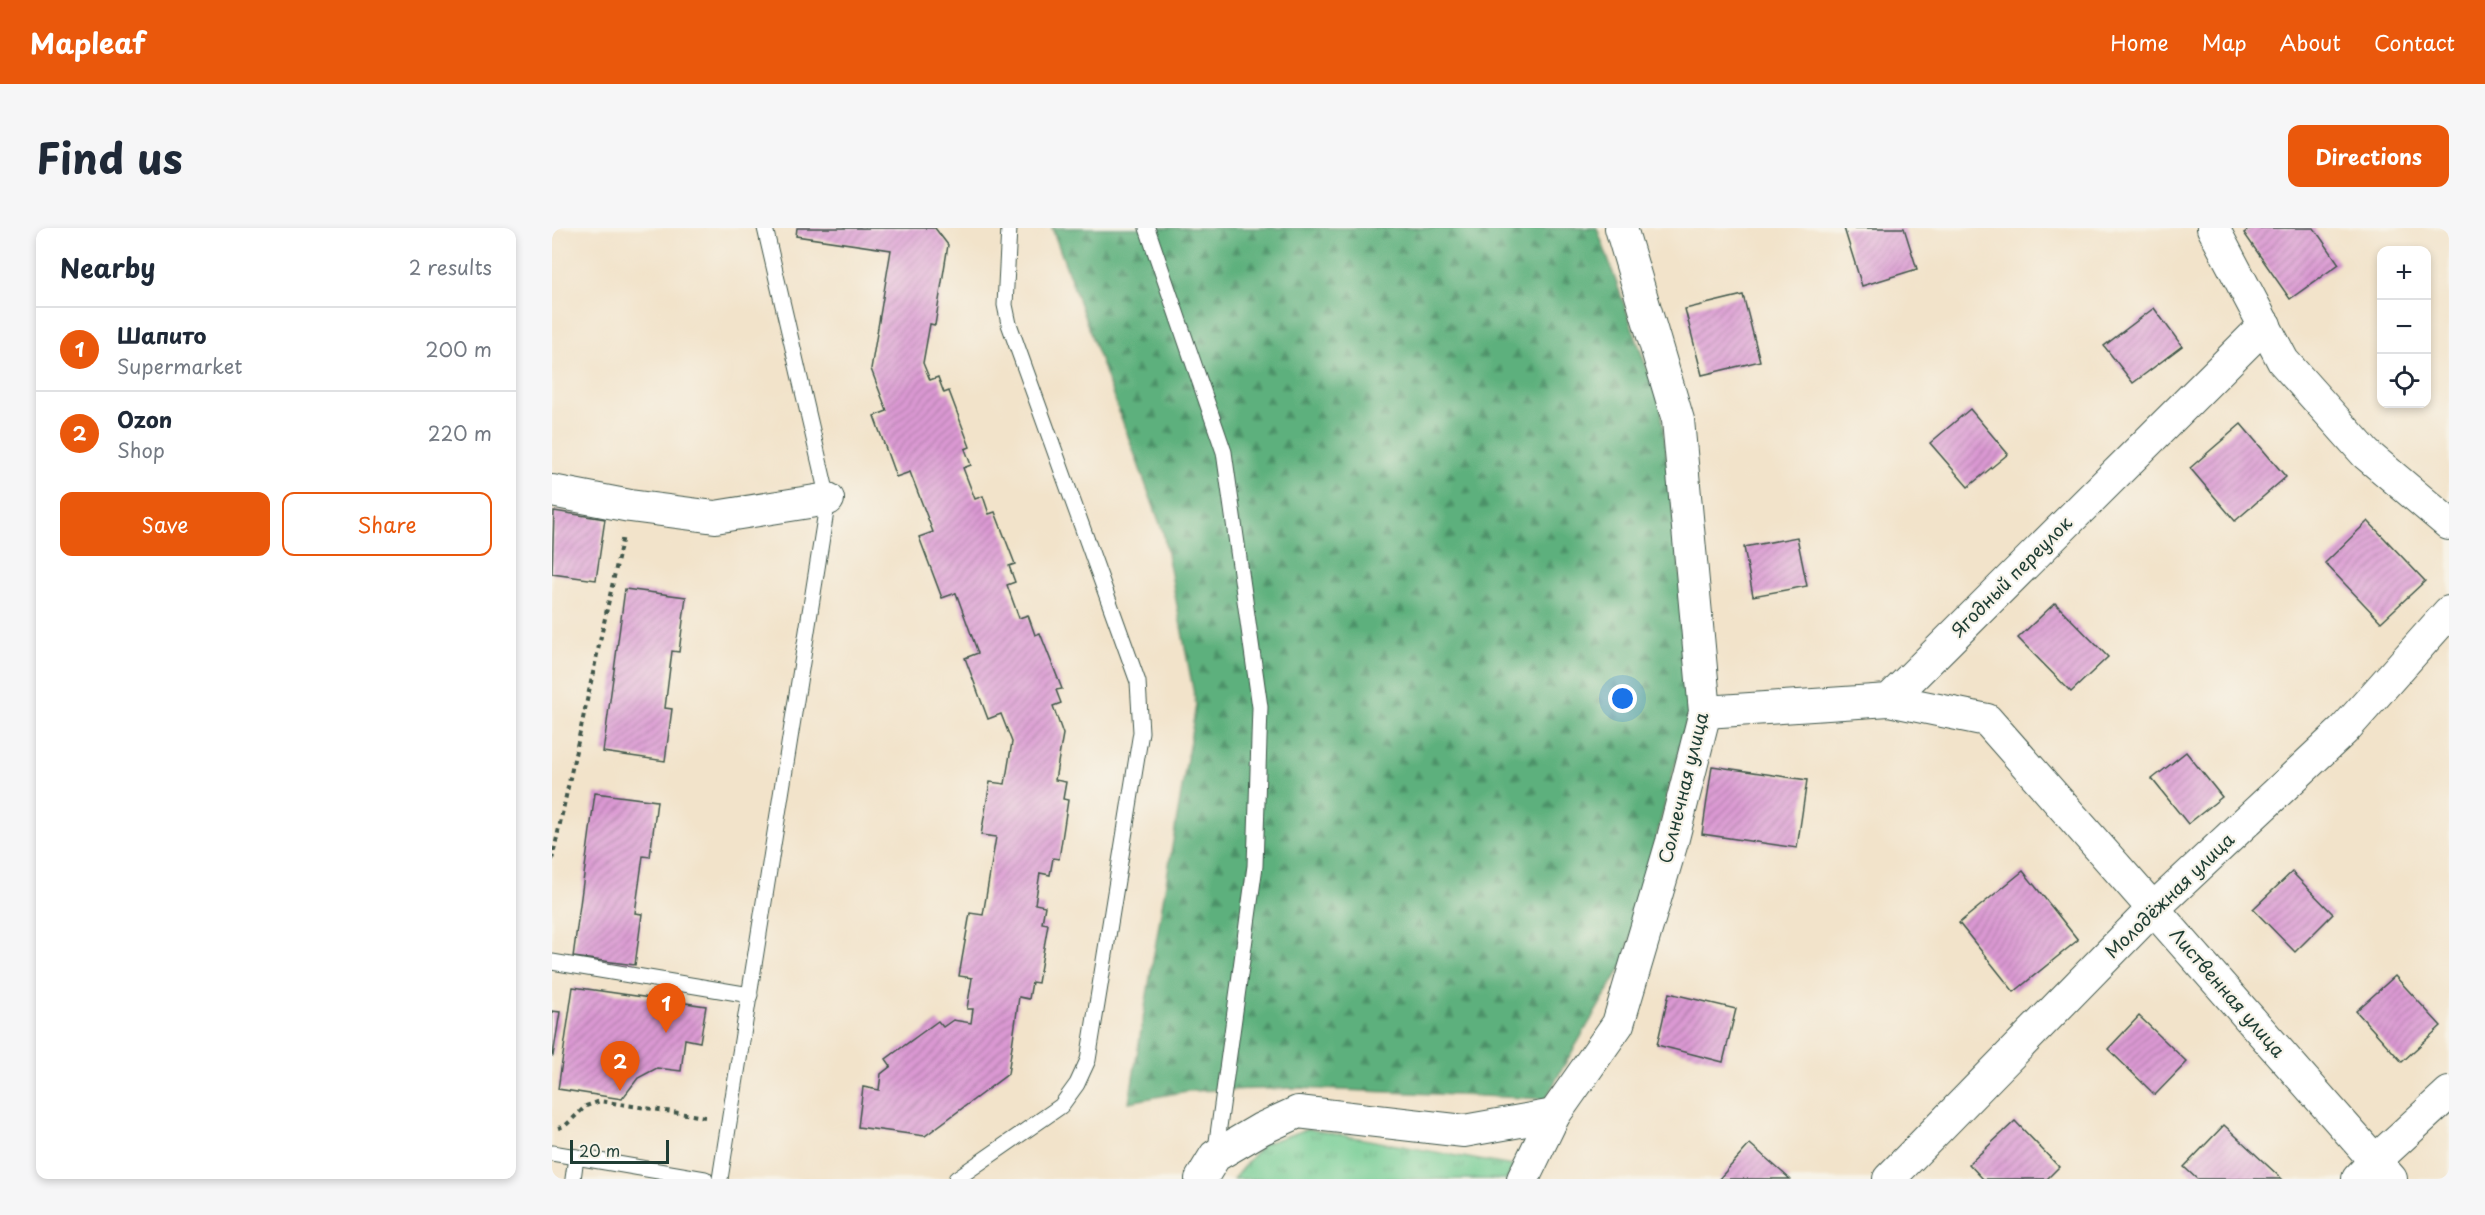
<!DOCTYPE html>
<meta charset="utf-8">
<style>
:root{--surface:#fff;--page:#f6f6f7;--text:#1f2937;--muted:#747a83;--line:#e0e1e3;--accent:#ea580c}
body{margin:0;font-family:"Playpen Sans",sans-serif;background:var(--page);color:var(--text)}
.controls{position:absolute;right:18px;top:18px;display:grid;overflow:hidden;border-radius:12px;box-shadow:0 3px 9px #0003}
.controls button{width:54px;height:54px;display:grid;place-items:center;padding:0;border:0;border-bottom:2px solid var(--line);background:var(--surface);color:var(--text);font:30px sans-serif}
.scale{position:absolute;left:18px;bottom:15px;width:99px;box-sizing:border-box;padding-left:6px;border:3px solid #1f3d34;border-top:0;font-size:16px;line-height:21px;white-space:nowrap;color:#1f3d34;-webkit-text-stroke:4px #f7f3e8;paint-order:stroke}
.you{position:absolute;left:1071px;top:471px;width:21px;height:21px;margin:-15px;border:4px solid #fff;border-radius:50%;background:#1a73e8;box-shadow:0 0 0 9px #1a73e833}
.badge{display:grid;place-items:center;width:39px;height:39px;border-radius:50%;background:var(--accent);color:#fff;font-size:20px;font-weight:700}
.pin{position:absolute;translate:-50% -50px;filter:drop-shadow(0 2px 3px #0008)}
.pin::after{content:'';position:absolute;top:32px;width:21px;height:18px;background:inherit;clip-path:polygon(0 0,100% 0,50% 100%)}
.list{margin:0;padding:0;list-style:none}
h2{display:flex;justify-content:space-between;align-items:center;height:78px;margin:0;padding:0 24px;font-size:26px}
h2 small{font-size:20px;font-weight:400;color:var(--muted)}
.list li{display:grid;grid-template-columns:39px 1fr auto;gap:18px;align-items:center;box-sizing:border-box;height:84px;padding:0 24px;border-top:2px solid var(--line)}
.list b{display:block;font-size:22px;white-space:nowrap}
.list p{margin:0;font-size:20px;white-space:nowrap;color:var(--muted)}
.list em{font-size:20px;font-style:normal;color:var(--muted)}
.actions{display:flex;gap:12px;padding:18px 24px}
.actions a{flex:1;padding:14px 0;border:2px solid var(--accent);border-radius:12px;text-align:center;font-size:21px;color:var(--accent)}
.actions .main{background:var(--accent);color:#fff}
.icon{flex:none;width:33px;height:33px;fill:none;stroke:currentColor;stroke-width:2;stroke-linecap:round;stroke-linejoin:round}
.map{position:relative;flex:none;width:1897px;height:951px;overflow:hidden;border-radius:12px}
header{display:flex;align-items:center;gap:36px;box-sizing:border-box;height:84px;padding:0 30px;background:var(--accent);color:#fff}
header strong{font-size:28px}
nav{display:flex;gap:33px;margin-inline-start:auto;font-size:21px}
.intro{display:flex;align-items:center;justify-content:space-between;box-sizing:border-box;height:144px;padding:0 36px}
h1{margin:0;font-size:42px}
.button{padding:15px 27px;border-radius:12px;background:var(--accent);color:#fff;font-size:21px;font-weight:700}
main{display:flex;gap:36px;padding:0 36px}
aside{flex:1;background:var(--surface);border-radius:12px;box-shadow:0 3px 9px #0003}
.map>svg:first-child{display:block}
</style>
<header>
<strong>Mapleaf</strong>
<nav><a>Home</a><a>Map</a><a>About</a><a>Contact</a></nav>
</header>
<div class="intro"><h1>Find us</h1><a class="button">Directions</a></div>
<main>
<aside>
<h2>Nearby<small>2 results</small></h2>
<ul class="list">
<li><span class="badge">1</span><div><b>Шапито</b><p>Supermarket</p></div><em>200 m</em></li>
<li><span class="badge">2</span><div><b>Ozon</b><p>Shop</p></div><em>220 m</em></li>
</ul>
<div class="actions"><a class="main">Save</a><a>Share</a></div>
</aside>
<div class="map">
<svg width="1897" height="951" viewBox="0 0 1897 951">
<defs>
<pattern id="grass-tufts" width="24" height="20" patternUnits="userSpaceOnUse" patternTransform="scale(1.5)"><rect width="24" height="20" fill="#72cc93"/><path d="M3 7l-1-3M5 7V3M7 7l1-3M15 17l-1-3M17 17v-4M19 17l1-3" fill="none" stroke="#5da779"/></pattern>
<pattern id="forest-firs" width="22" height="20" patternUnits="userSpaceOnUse" patternTransform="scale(1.5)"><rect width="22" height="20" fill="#5db07d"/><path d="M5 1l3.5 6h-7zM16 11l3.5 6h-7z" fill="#4c9067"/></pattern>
<pattern id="building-hatch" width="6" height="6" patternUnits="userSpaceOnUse" patternTransform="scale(1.5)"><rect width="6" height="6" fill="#db99d3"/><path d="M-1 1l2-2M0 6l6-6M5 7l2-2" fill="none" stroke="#b17eac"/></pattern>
</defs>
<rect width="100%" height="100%" fill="#f7f3e8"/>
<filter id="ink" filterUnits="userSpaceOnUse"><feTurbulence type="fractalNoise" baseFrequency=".0167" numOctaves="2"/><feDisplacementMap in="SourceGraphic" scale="12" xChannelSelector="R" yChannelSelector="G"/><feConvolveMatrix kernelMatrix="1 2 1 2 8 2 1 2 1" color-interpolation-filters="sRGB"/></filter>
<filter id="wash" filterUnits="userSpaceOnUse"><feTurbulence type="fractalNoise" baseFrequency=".008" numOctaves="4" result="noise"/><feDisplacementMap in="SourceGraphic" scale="24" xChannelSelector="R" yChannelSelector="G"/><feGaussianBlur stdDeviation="1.35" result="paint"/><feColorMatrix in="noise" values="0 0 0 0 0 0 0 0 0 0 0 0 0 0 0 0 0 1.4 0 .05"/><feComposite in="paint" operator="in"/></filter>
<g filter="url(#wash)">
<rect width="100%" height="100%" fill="#f2e3ca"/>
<polygon fill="url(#grass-tufts)" stroke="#488464" stroke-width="1.5" points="756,901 961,938 955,951 681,951 711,916"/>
<polygon fill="url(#forest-firs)" stroke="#3e7658" stroke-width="1.5" points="500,0 1045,0 1109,180 1142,464 1072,735 1010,841 994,871 744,860 635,863 577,874 644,477 611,304"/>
<g id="blocks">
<g fill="url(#building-hatch)">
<polygon points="245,0 383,0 396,17 383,97 378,96 371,135 378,152 386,149 392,165 397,163 418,219 413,221 419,237 411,240 423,271 431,268 437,286 443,284 463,336 457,338 463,354 455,357 467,390 476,387 483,407 488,405 510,461 504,462 509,475 501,478 511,506 503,552 514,554 511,571 516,572 507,631 501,630 498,647 488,645 483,676 493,678 490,695 496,696 486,755 480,754 477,771 467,769 456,846 373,908 306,899 311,859 327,862 329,846 339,838 334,831 386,793 391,799 401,792 419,795 421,781 415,781 420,750 407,748 418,685 431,687 444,609 429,607 438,554 453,556 460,514 449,486 436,491 413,430 426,425 404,365 390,370 367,309 381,304 358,244 344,249 322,188 335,183 319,141 339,22 244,8"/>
<polygon points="1292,0 1352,0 1365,41 1310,58"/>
<polygon points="1699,0 1762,0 1787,36 1738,71 1692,5"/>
<polygon points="1191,67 1208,133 1150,147 1133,81"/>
<polygon points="1602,80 1630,118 1581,155 1552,118"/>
<polygon points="1418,181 1456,226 1416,259 1378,215"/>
<polygon points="1689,196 1734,249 1683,293 1638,240"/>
<polygon points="2,283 53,291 44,352 0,346"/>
<polygon points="1816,293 1873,353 1829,394 1773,335"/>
<polygon points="1245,309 1255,358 1201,368 1192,319"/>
<polygon points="73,361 134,369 127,424 120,423 113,480 120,481 113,533 51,524"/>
<polygon points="1503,375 1556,429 1519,464 1466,410"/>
<polygon points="1634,524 1670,569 1636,596 1600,551"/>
<polygon points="1160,538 1255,552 1245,620 1150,606"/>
<polygon points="43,565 105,573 98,629 91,628 83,685 90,686 83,737 21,729"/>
<polygon points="1471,643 1526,712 1462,764 1407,695"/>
<polygon points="1740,644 1781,686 1743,724 1701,681"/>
<polygon points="1843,748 1889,798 1850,834 1804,783"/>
<polygon points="21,759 154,778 148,814 133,811 129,843 105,840 86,850 70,871 6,861"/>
<polygon points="1117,765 1184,781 1171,834 1105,817"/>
<polygon points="0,783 8,784 1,828 0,827"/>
<polygon points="1587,788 1635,834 1603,867 1556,821"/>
<polygon points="1463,893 1507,939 1495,951 1431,951 1417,936"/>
<polygon points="1672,897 1730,951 1645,951 1632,939"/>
<polygon points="1198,916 1238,951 1167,951"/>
</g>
</g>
</g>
<g filter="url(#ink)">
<use href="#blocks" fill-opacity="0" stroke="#3f564a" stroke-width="1.5"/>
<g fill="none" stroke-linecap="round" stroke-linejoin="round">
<defs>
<g id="service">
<polyline points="595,0 672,224 708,479 703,638 663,928"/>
<polyline points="0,734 198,767"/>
<polyline points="0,925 24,929"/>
<polyline points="21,951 24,929 153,951"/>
<polyline points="168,951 276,271 213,0"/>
<polyline points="404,951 509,878 525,856 536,832 589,504 586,454 457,96 453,77 457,0"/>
</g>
<g id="minor">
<polyline points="1661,0 1731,133 1814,226 1897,296"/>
<polyline points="0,263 78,278 163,289 276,271"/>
<polyline points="1337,472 1435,492 1839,951"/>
<polyline points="1153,484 1337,472 1713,97"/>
<polyline points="649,951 663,928 709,901 746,884 912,903 1002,887"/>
<polyline points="971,951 1002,887 1066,796 1120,614 1153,484 1126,192 1069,0"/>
<polyline points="1337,951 1602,680 1792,502 1897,384"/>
<polyline points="1806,951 1822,934 1897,865"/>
</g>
</defs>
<use href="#service" stroke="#3f564a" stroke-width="17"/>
<use href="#minor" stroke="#3f564a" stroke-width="34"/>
<g stroke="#3f564a" stroke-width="4" stroke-dasharray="4.5 4.5" stroke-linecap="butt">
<polyline points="0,632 71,308"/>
<polyline points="6,900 13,898 34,878 48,873 153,889"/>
</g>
<use href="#service" stroke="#fff" stroke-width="15"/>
<use href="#minor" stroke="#fff" stroke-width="32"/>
</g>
</g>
<g text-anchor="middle" stroke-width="4.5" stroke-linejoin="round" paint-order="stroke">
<g font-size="18" fill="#1f3d34" stroke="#f7f3e8">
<text transform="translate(1460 349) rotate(-45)" y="6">Ягодный переулок</text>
<text transform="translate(1132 560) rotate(-76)" y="6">Солнечная улица</text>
<text transform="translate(1618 668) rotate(-44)" y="6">Молодёжная улица</text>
<text transform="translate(1675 765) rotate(49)" y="6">Лиственная улица</text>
</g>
</g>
</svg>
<div class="controls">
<button>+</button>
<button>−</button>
<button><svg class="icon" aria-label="locate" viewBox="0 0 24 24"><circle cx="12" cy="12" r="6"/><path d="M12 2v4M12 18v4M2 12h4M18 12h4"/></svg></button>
</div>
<div class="scale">20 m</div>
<div class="you"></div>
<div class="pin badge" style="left:114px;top:805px">1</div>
<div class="pin badge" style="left:68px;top:863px">2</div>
</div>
</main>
